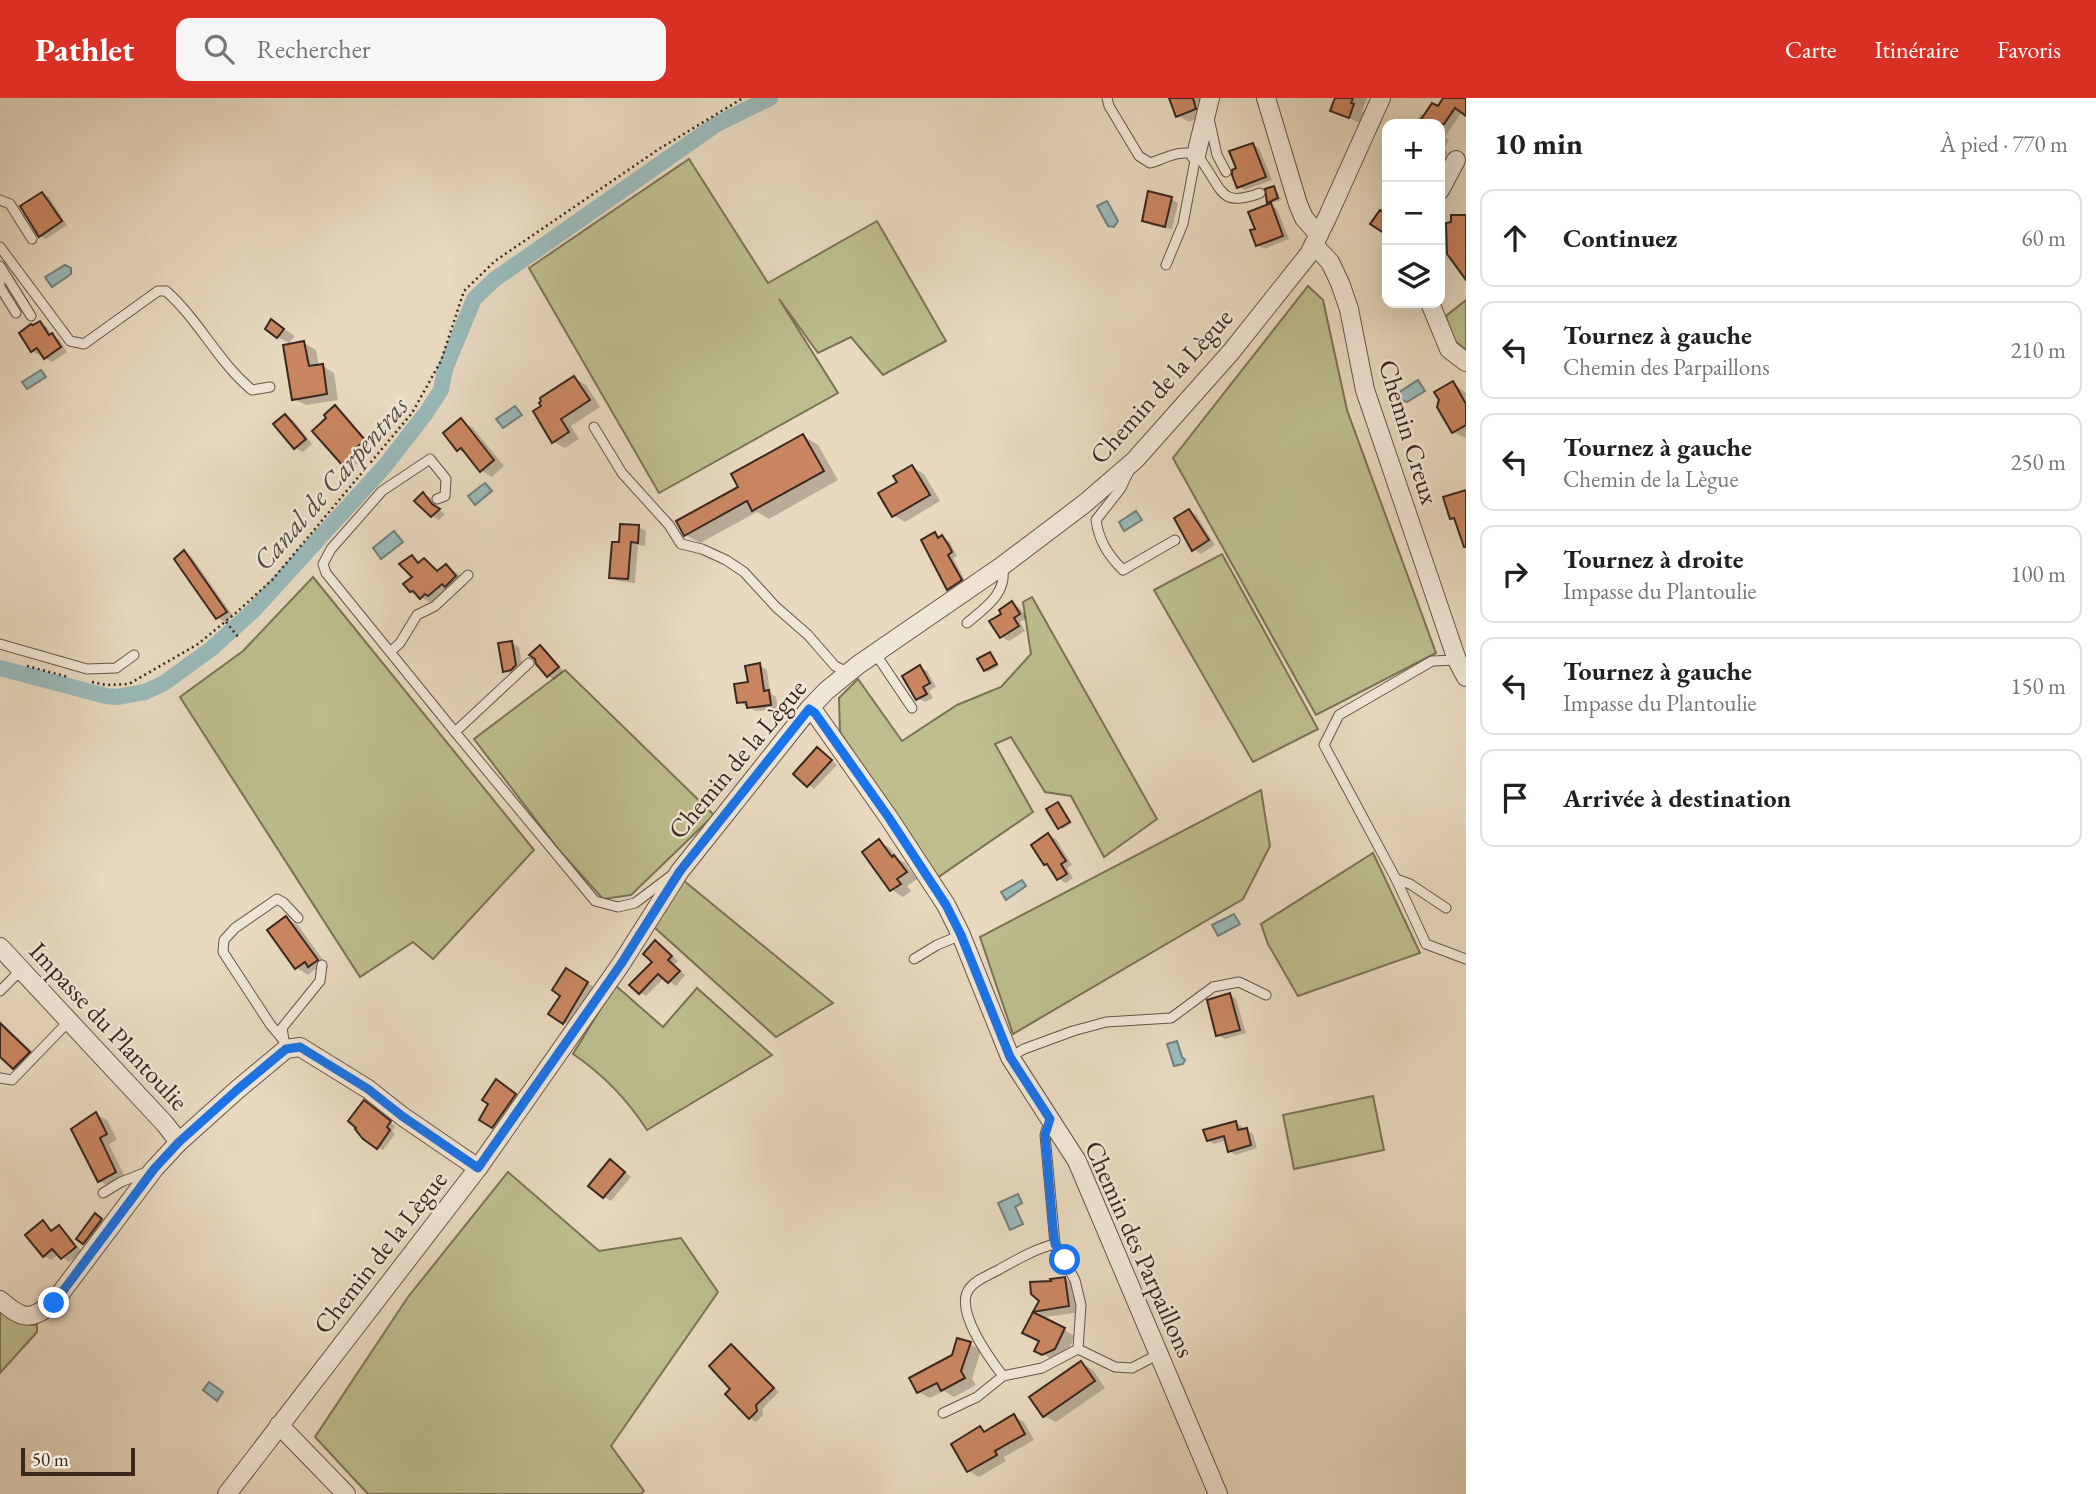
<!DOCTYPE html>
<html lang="fr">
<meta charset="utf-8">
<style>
:root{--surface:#fff;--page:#f6f6f6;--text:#202124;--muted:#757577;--line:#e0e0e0;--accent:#d93025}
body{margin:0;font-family:"EB Garamond",serif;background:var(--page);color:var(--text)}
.controls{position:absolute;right:21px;top:21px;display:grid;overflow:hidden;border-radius:14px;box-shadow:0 7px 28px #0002}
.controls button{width:63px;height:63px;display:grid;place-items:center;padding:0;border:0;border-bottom:2px solid var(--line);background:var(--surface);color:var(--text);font:35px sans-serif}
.scale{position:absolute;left:21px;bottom:18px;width:114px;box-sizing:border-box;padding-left:7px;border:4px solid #3a2720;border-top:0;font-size:19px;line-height:24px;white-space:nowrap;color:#3a2720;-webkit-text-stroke:5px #f0e6d6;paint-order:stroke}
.stop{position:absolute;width:21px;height:21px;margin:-16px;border:5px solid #1a73e8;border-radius:50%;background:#fff}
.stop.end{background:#1a73e8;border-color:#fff;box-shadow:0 2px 7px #0008}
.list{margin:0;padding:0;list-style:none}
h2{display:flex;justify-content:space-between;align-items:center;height:91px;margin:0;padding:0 28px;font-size:30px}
h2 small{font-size:23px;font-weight:400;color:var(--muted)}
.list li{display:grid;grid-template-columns:46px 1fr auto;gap:21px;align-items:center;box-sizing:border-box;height:98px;margin:0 14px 14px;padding:0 14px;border:2px solid var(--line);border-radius:14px}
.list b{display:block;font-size:26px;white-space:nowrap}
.list p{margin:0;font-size:23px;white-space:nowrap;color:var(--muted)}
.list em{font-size:23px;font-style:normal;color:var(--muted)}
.icon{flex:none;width:38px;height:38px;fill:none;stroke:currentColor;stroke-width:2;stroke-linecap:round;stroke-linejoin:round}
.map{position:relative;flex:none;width:1466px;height:1396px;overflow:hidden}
header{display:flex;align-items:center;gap:42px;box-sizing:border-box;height:98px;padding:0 35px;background:var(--accent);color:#fff}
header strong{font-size:33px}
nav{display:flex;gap:38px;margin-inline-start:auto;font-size:24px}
.search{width:490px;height:63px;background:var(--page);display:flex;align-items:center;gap:18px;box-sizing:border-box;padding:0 24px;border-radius:14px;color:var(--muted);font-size:26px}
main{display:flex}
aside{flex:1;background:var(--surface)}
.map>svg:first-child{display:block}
</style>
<header>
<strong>Pathlet</strong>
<div class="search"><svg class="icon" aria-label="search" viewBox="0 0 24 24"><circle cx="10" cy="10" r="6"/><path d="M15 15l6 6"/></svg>Rechercher</div>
<nav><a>Carte</a><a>Itinéraire</a><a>Favoris</a></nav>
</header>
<main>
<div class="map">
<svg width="1466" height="1396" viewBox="0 0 1466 1396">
<rect width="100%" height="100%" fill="#e8d9c0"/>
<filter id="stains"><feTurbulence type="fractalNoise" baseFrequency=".00286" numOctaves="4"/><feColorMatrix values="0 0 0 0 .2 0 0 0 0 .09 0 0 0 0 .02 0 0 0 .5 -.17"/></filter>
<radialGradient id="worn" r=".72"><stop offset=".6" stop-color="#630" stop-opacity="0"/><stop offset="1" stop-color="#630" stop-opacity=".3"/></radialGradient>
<g fill="#bdbd8d" stroke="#7c7256" stroke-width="2">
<polygon points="689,61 768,185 877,123 946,243 883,277 851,239 818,255 779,201 838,295 659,395 529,170"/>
<polygon points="1308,188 1323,202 1347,312 1436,555 1316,617 1173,360"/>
<polygon points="1466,202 1466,252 1452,241 1446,218"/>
<polygon points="1222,456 1318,631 1253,664 1154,492"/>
<polygon points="313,479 534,752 433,861 413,844 360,879 180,599 243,553"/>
<polygon points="1032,499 1157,721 1104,759 1071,698 1045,694 1011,639 995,646 1033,714 937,780 840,634 839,600 858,581 902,643 957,607 1001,589 1031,556 1023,504"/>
<polygon points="565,572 714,717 631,797 603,801 559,752 474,641"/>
<polygon points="1261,692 1270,748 1243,801 1013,936 980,839"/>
<polygon points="1373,755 1420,855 1298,898 1268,846 1261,826"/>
<polygon points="683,782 833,905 776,939 654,829"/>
<path d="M615,887l48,42 34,-39 75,67 -125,75c-20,-31 -43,-55 -74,-76z"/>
<polygon points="1373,998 1384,1052 1294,1071 1283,1017"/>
<polygon points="508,1074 599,1153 681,1140 718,1194 611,1348 644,1393 641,1396 368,1396 315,1339 408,1199"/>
<polygon points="0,1214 20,1225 37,1227 37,1234 0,1275"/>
</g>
<g fill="#99b9b9" stroke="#737f7c" stroke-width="2">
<polygon points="1107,103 1118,123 1114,129 1108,128 1097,108"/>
<polygon points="65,167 71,170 71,176 52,189 45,179"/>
<polygon points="41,272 46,279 27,291 22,284"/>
<polygon points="1418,282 1425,293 1407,304 1402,303 1399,299 1401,293"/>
<polygon points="515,308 522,317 503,330 496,321"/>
<polygon points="485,385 492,393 475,407 468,398"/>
<polygon points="1136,413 1142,422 1124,433 1119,424"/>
<polygon points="394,433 403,444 381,461 373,450"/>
<polygon points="1022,782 1026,788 1006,802 1001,794"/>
<polygon points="1234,816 1240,826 1218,838 1212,827"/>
<polygon points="1177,943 1182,959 1185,962 1183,966 1174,968 1167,946"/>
<polygon points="1018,1096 1022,1105 1015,1109 1023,1126 1010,1132 998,1105"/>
<polygon points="209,1284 223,1294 217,1303 203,1292"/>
</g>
<g fill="#0003">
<polygon points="1171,0 1201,0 1207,17 1189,24 1177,17"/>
<polygon points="1337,0 1367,0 1362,13 1364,14 1360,25 1332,12"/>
<polygon points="1445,0 1466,0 1466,19 1461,15 1445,39 1449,42 1444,51 1447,53 1440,85 1440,26 1422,26 1416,23 1421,16 1425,19 1439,10"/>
<polygon points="1253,47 1259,50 1272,82 1245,92 1239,89"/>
<polygon points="1273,90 1276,91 1281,102 1272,105 1269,104"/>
<polygon points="42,96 49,99 67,127 46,141 40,138"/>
<polygon points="1171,101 1178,105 1172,131 1151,127 1144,123"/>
<polygon points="1271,107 1277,111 1289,141 1264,151 1257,147 1258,132"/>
<polygon points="1387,150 1387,170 1382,167"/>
<polygon points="272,223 295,238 289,245 278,239"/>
<polygon points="40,225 47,229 52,238 59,241 67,254 52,264 45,260 42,255 39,257 32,253"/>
<polygon points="304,245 316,252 319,269 323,268 334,275 338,302 306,307 294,301"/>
<polygon points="574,280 586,287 600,309 571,328 579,341 565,350 554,344 535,314"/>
<polygon points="1453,285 1466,295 1466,309 1443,291"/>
<polygon points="1438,302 1450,309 1466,327 1466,340 1453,334 1436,304"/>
<polygon points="335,309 342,314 371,347 361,357 363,360 351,371 344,366 329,320"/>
<polygon points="285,318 293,322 312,346 303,354 295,350"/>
<polygon points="461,323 472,329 504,368 492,379 481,372 469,358 458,351"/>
<polygon points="803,338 818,347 838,382 769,421 757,414 700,445 685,436"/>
<polygon points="912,369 924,376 940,403 905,424 893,417 899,385"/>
<polygon points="424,396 431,400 439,412 445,416 439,422 432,418"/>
<polygon points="1189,413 1196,417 1215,447 1201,456 1194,451"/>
<polygon points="638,429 646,433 645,448 638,447 635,485 618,483 611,479 620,446"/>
<polygon points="935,436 949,443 957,458 953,460 967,486 955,494 949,491"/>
<polygon points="184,454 191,458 233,518 225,524 218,520"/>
<polygon points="412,459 422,465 425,462 440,473 446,468 457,475 467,486 457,494 453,492 433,506 411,493 414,479"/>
<polygon points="1013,505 1020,510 1027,520 1020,524 1025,533 1009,543 1002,539 992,524 1004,516"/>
<polygon points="512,545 519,549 523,572 512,577 505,572"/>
<polygon points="541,549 547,553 564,574 554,582 548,578"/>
<polygon points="990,556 999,568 988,574 985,572"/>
<polygon points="759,567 767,572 770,595 776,599 778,611 756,613 739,604"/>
<polygon points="920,569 927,573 936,589 929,593 933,600 925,604 917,600"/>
<polygon points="823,655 837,667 814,691 796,676"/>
<polygon points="1058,706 1072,725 1063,731 1060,729"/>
<polygon points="1048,737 1056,741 1072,767 1067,770 1073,780 1066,785 1059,781 1051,770 1045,766"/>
<polygon points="879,744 890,750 898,761 905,765 917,781 907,788 911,793 903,799 892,792 864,754"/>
<polygon points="286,821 298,827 328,869 321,874 315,871 308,877 297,870 269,832"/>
<polygon points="656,844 678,863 674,867 685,877 676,888 664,880 646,898 640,894 654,864"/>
<polygon points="567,872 599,892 575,931 564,924 562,897"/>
<polygon points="1230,897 1236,901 1246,935 1225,941 1218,937"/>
<polygon points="0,923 40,961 25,976 14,970 0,956"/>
<polygon points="504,988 522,1001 500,1033 481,1021"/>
<polygon points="370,1008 395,1028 392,1033 395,1036 383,1052 377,1049"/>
<polygon points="96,1016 107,1022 117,1042 109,1046 126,1081 110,1089 100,1083"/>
<polygon points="1235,1025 1242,1028 1243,1033 1247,1032 1253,1036 1257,1050 1236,1057 1230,1053 1227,1042 1214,1046 1208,1042"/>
<polygon points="618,1068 631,1079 611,1103 604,1099"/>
<polygon points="95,1118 108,1126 92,1149 79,1140"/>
<polygon points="43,1125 54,1133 59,1130 66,1134 82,1154 69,1164 59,1156 51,1162 44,1158"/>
<polygon points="1065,1181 1077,1187 1080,1214 1046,1219 1036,1213 1053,1185"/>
<polygon points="1064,1232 1075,1238 1066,1257 1055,1263 1036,1252 1041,1243"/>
<polygon points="970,1246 981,1252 972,1281 976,1287 954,1299 944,1293 930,1300 919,1294 953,1258"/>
<polygon points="731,1249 737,1252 779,1294 762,1311 763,1317 756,1324 750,1320 732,1291"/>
<polygon points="1081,1265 1093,1272 1105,1290 1056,1324 1044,1318"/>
<polygon points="1014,1318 1024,1324 1034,1342 1004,1359 1006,1363 979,1379 969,1373 980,1330 987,1334"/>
</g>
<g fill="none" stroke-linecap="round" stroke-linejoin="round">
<polyline stroke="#99b9b9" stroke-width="16" points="0,570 106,598 117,599 145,594 164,585 211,551 253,513 384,369 426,315 441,292 445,271 474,201 495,181 521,163 717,26 770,0"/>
</g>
<g fill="#c98660" stroke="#3a2720" stroke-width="2">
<polygon points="1169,0 1193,0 1196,11 1176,19"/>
<polygon points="1335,0 1353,0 1351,5 1354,6 1349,20 1330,13"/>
<polygon points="1443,0 1466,0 1466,18 1455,10 1444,26 1418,26 1432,5 1438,8"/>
<polygon points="1253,45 1266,79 1237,90 1232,77 1232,72 1236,70 1229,53"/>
<polygon points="1274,88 1278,100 1267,105 1265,91"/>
<polygon points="1148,93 1172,99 1165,129 1142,123"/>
<polygon points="42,94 62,123 39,139 20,108"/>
<polygon points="1271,105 1283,138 1256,148 1250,132 1255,131 1248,114"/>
<polygon points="1380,112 1387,117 1387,137 1370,126"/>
<polygon points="1451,117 1466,117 1466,182 1447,156 1446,125 1451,124"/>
<polygon points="271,221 284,231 277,240 265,231"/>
<polygon points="40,223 49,237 52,235 61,249 44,261 37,250 31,254 19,235 31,226 33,227"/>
<polygon points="304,243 309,268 323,266 327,296 292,302 283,247"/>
<polygon points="574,278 590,302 561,321 569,334 552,345 533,313 541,308 539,305 541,303 540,300"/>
<polygon points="1453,283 1466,306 1466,327 1452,335 1437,309 1439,302 1434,294"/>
<polygon points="335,307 365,342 354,352 357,355 343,368 312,333 326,320 324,317"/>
<polygon points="285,316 306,341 294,351 273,326"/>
<polygon points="461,320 494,362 480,374 461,350 457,353 443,335"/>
<polygon points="803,336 824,373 752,413 747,403 684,438 676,423 738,389 731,376"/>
<polygon points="912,367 930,397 892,419 878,395 897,384 893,378"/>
<polygon points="1466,392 1466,449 1464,449 1454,420 1450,421 1443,399"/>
<polygon points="423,394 432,406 440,411 431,419 414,403"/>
<polygon points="1189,411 1209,442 1192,453 1174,420"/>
<polygon points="620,426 639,427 638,445 631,444 628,481 609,480 612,444 619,444"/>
<polygon points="935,434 938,440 942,437 949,448 952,454 948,457 962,482 947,492 921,442"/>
<polygon points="184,452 227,514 216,521 174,461"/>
<polygon points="412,457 418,465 424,460 437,473 446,466 456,478 445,489 442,486 428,498 425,496 420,501 413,493 410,494 403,486 412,479 399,466"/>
<polygon points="1012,503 1020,516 1014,520 1019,528 1000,540 989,523 1001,516 999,512"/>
<polygon points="512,543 516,567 511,572 503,574 498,545"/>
<polygon points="540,547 559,569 547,579 536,566 535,561 529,557"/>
<polygon points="990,554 997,566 984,573 977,561"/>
<polygon points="760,565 764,593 769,592 771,607 747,610 746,604 737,605 734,586 748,584 745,568"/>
<polygon points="920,567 930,585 923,589 927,596 916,602 902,578"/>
<polygon points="817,649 832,662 807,689 793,676"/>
<polygon points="1058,704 1070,724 1058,731 1046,711"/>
<polygon points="1048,735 1066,763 1061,766 1067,776 1057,782 1047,766 1044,767 1031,747"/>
<polygon points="879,741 892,759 894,757 907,774 897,781 901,786 890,793 862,754"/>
<polygon points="286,818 318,862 308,869 305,864 295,871 267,832"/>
<polygon points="655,842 672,858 668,862 680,873 668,885 658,876 639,896 629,887 652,864 643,856"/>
<polygon points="566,870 588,884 563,926 548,916 560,898 552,892"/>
<polygon points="1230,895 1240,932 1216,938 1207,902"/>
<polygon points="0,925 30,954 13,971 0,959"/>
<polygon points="496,981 516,996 492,1030 479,1022 488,1006 482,1002"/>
<polygon points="364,1002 391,1023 387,1029 390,1032 377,1051 363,1041 355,1031 356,1030 348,1023"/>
<polygon points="96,1014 107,1036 100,1040 116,1074 98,1084 71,1031"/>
<polygon points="1236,1023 1238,1032 1247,1030 1251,1047 1228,1054 1224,1038 1207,1043 1203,1032"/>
<polygon points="610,1061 625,1074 603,1100 588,1088"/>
<polygon points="95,1115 102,1121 83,1146 76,1141"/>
<polygon points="43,1122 51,1133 59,1127 76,1149 61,1161 52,1151 43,1159 25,1137"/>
<polygon points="1065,1179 1069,1208 1033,1214 1039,1203 1031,1196 1030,1184 1051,1183 1050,1181"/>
<polygon points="1033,1214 1065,1230 1055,1251 1042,1257 1034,1253 1039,1243 1022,1235"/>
<polygon points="957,1240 971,1244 961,1273 965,1280 941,1293 937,1285 917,1295 909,1280 952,1257"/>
<polygon points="731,1246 774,1290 756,1307 757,1313 749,1321 725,1296 730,1291 709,1268"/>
<polygon points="1081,1263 1095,1283 1043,1319 1029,1299"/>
<polygon points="1014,1316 1025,1336 995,1353 997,1357 967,1374 951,1346 980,1328 984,1334"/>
</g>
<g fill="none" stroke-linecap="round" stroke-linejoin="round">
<defs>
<g id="lane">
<path d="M1107,0l2,8 30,50 11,7c14,-4 28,-13 43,-9 5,2 9,7 12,12 18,27 18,41 55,27"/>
<polyline points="1208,21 1210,25 1217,57 1226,74"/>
<polyline points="0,102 10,106 32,141"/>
<path d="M0,149l70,94 14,3 74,-53h8c33,29 52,71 86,99l18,-3"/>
<polyline points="1166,167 1183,126 1196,57"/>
<polyline points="0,168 31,218"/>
<polyline points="0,171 0,189 16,215"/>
<polyline points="594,329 622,375 669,427 681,446 702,451 726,462 744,474 776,509 808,537 835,568 849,575"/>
<path d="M1129,373l-8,17 -25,32c3,21 12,35 27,50l52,-30"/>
<polyline points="437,401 445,398 446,381 430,361 382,393 331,451 323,466 326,475 455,634"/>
<path d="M967,525c18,-15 42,-31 35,-57"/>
<polyline points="0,546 87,571 116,570 134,557"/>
<polyline points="391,553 400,545 417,517 435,508 468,477"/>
<polyline points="875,555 912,610"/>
<polyline points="529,565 455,634 595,803 618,809 635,805 672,777"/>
<polyline points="1396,781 1426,846 1466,861"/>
<polyline points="1446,810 1410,786 1396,781 1324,647 1339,617 1432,563 1457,562"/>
<polyline points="914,861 937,847 961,837"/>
<polyline points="0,893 21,872"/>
<polyline points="284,942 282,930 320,883 322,867"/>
<polyline points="284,943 270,926 223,854 224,842 235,830 277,801 284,805 298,820"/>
<polyline points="1010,959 1024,951 1073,933 1106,924 1171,920 1213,889 1239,884 1266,897"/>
<polyline points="0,980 12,982 69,923"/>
<polyline points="1049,1023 1045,1037 1055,1146"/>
<polyline points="103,1095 121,1084 149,1073"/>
<path d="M1078,1251l3,-44 -6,-25 -20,-36c-20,5 -37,15 -55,25 -10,6 -24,10 -31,20 -15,21 21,70 34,87l39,-8 36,-19 37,18 17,1 27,-14"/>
<polyline points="943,1315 977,1299 1003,1278"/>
</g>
<g id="street">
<polyline points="1266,0 1298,106 1304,120 1319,137"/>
<polyline points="1196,57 1210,0"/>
<polyline points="1440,92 1456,62"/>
<polyline points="1314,147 1330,164 1340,185 1349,211 1365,292 1457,562 1466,579"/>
<polyline points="1430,205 1449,251 1466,264"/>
<polyline points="809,611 815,615 889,720 946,807 961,837 1010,959 1077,1063 1218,1396"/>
<polyline points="0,849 165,1026 179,1044"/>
<path d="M0,1202c22,19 30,22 54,2l100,-133 25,-27 59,-53 48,-40 14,-2 68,42 34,27 76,52"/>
<polyline points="279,1327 346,1396"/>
<polyline points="227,1396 478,1070 621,866 680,773 809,611 826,593 858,567 1002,468 1084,406 1135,362 1231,254 1309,156 1327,120 1381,0"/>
</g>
</defs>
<use href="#lane" stroke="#665448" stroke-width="11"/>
<use href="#street" stroke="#665448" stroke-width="20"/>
<g stroke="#3a2720" stroke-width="2.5" stroke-dasharray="2 3.5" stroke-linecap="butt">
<polyline points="226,524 239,540"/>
<polyline points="27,568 68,579"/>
<polyline points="92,584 106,587 129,586 198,546 237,514 273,481 412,315 441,263 464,193 495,163 659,51 743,0"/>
</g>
<use href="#lane" stroke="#f0e6d6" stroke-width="9"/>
<use href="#street" stroke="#f0e6d6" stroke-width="18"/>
</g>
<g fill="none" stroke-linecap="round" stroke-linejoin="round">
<polyline stroke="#1a73e8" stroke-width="9" points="54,1205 154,1071 179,1044 238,991 286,951 300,949 368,991 402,1018 478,1070 621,866 680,773 809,611 815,615 889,720 946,807 961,837 1010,959 1050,1021 1045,1037 1053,1130 1055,1146 1065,1162"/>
</g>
<g text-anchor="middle" stroke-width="5" stroke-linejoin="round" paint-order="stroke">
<g font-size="26" fill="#3a2720" stroke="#f0e6d6">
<text transform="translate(1161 288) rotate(-48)" y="9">Chemin de la Lègue</text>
<text transform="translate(1409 334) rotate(73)" y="9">Chemin Creux</text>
<text transform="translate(737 661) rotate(-50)" y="9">Chemin de la Lègue</text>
<text transform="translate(109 928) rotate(47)" y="9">Impasse du Plantoulie</text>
<text transform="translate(1140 1151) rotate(66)" y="9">Chemin des Parpaillons</text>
<text transform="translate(380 1154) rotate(-52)" y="9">Chemin de la Lègue</text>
</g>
<g font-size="28" font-style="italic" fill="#524c46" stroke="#f0e6d6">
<text transform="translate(330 385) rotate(-49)" y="10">Canal de Carpentras</text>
</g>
</g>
<rect width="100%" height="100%" filter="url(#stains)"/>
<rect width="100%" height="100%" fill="url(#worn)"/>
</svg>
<div class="controls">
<button>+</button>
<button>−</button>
<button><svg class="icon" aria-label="layers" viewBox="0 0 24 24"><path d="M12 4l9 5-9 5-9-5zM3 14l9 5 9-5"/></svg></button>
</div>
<div class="scale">50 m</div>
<div class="stop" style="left:1065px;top:1162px"></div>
<div class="stop end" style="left:54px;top:1205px"></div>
</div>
<aside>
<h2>10 min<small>À pied · 770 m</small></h2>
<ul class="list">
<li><svg class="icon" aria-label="ahead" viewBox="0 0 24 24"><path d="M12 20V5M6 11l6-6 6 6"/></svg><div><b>Continuez</b></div><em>60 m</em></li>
<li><svg class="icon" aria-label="left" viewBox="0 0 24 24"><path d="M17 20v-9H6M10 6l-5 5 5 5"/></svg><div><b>Tournez à gauche</b><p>Chemin des Parpaillons</p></div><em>210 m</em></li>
<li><svg class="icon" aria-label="left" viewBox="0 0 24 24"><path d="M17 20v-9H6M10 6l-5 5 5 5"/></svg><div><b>Tournez à gauche</b><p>Chemin de la Lègue</p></div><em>250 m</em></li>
<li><svg class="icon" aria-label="right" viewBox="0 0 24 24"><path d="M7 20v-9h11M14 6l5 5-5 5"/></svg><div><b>Tournez à droite</b><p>Impasse du Plantoulie</p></div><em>100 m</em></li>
<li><svg class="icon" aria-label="left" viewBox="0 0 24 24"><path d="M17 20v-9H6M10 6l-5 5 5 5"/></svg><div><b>Tournez à gauche</b><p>Impasse du Plantoulie</p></div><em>150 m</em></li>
<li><svg class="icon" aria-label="arrive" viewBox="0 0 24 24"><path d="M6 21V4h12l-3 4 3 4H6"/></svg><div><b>Arrivée à destination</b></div></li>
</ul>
</aside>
</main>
